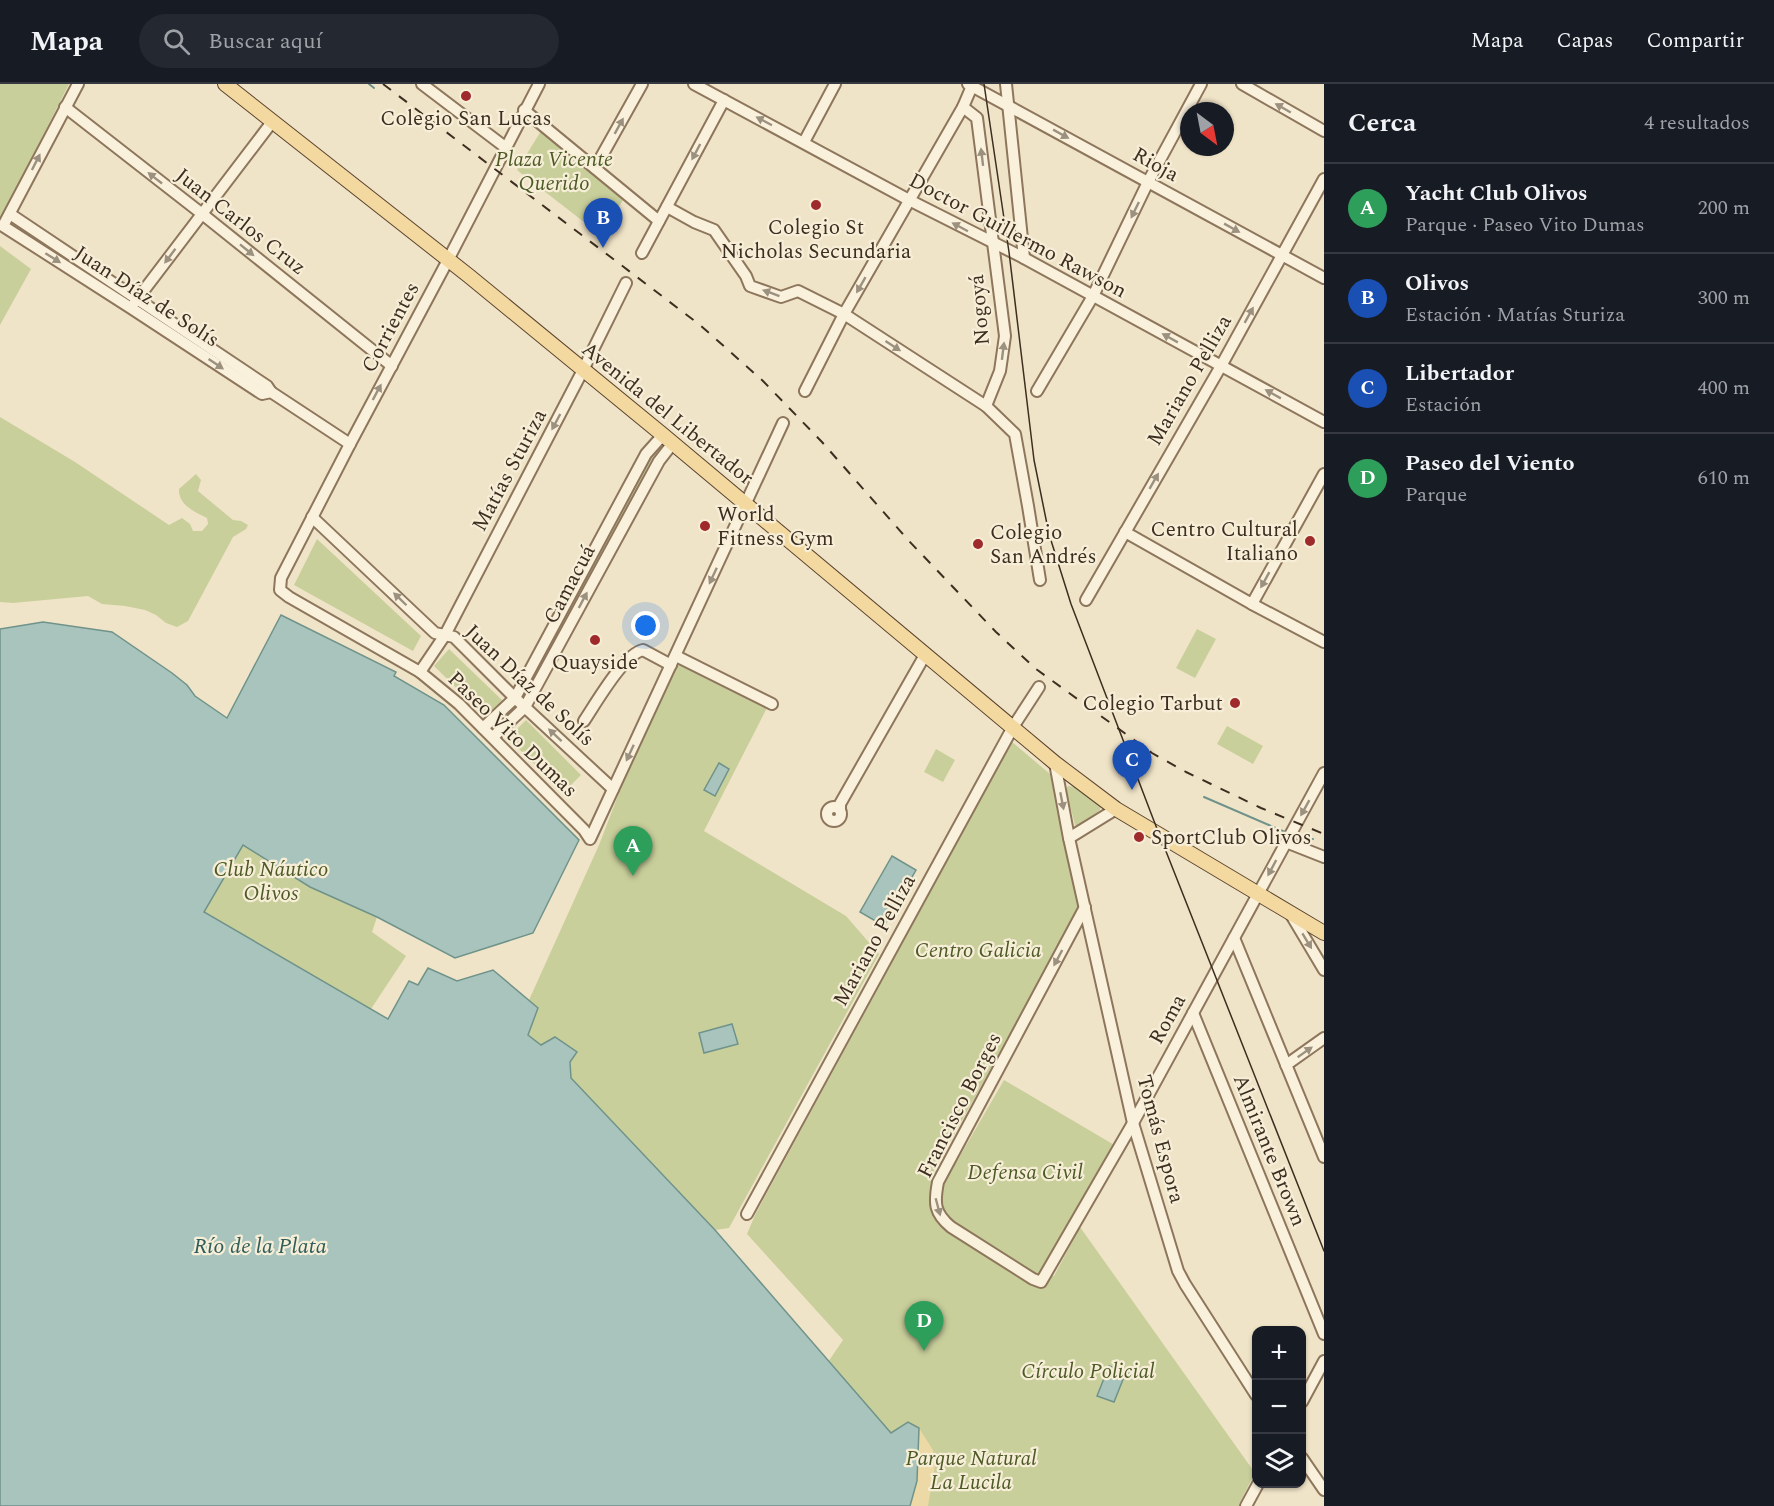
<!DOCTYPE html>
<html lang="es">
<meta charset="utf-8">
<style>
:root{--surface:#171b24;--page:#242831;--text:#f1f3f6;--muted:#9ea1a6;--line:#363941;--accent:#cc999b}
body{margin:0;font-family:Spectral,serif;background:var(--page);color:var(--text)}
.controls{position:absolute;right:18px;bottom:18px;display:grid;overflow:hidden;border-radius:12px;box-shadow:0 2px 4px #0004}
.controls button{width:54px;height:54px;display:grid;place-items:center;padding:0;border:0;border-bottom:2px solid var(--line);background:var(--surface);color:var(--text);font:30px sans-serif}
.compass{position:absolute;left:1180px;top:18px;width:54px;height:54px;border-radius:50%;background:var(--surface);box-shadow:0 2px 4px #0004;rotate:148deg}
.you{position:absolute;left:646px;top:542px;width:21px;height:21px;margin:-15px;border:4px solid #fff;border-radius:50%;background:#1a73e8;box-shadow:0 0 0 9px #1a73e833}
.badge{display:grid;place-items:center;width:39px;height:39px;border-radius:50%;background:var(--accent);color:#fff;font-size:20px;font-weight:700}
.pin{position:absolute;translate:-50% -50px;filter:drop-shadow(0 2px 3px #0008)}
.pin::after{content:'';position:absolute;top:32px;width:21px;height:18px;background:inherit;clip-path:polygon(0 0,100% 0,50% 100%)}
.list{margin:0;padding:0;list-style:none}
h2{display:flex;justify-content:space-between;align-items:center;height:78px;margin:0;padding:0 24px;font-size:26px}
h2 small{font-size:20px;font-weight:400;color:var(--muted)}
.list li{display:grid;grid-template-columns:39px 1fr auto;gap:18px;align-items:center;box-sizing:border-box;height:90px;padding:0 24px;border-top:2px solid var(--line)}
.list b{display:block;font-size:22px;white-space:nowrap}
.list p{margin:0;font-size:20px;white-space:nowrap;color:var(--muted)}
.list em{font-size:20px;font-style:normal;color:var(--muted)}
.icon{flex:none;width:33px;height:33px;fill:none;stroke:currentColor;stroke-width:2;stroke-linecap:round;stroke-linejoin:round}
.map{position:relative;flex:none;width:1324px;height:1422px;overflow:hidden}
header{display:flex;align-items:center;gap:36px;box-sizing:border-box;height:84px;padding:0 30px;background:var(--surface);border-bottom:2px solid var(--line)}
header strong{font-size:28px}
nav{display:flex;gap:33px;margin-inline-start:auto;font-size:21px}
.search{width:420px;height:54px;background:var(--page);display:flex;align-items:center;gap:15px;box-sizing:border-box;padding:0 21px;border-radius:33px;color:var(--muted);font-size:22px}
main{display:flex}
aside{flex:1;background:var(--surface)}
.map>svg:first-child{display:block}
</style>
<header>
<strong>Mapa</strong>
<div class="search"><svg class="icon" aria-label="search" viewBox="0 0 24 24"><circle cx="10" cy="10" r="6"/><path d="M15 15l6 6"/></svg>Buscar aquí</div>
<nav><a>Mapa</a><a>Capas</a><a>Compartir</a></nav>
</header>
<main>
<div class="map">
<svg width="1324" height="1422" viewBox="0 0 1324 1422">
<rect width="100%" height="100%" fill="#f0e4c8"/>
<g fill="#c9cf9b">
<polygon points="0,0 69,0 0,137"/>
<polygon points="541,47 623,116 602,152 517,86"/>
<polygon points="0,162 31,185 0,241"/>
<path d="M0,333l75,45 94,63 13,-7 8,6 3,7h9l6,-7 -1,-6c-12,-6 -29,-13 -28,-29l17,-15 5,6 -3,11 35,29 8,1 7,4 -2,4 -13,8 -45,84 -11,6 -11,-4 -10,-8 -11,-5 -20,-4 -23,-2 -14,-8 -75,7 -13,-1z"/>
<polygon points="649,372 656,376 529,611 523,606"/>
<polygon points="317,455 421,552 413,567 294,501"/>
<polygon points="1197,545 1216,555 1195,594 1176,584"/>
<polygon points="449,565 503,617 487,634 434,582"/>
<polygon points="682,572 771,616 704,747 846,832 879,870 729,1144 715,1146 571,994 570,978 577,969 541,961 528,951 538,924 529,916 599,761 624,696"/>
<polygon points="526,636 581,691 563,709 508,654"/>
<polygon points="1227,642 1263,662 1253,680 1217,660"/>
<polygon points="286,655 329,811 377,833 372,848 406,872 371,925 203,828"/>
<polygon points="1012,658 1050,690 1080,822 1035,906 932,1090 946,1096 1004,996 1116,1062 1047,1189 1054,1192 1080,1143 1255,1389 1239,1420 1242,1422 910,1422 917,1397 891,1349 828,1278 843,1256 747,1150 755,1131"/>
<polygon points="936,665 955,676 943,698 924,688"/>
<polygon points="1068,702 1076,703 1101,722 1100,726 1078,743 1075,741 1066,706"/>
</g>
<polygon fill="#ecd9a5" points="919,1344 933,1366 935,1382 928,1422 910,1422 917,1397"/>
<g fill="#a9c4bc" stroke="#6f938a" stroke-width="1.5">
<polygon points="281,531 396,588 394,592 444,621 579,756 533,849 455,874 377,833 310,803 243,761 204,828 388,935 409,897 418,901 428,884 457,897 493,886 538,924 528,951 541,961 555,953 577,968 570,978 571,994 715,1146 891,1349 908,1338 919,1344 917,1397 910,1422 0,1422 0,545 43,538 112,548 172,589 187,601 195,612 227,634"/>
<polygon points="719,679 729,685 715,712 704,706"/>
<polygon points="892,772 916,786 884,842 860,828"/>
<polygon points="732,940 738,960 704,969 699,949"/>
<polygon points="1109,1282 1129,1289 1127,1293 1124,1293 1114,1318 1097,1312"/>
</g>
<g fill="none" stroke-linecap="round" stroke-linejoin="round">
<g stroke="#6f938a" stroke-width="2">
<polyline points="369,0 374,4"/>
<polyline points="1204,713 1285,748"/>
<polyline points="1303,756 1313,755"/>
</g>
<defs>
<g id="minor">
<polyline points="78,0 3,142 131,224 262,310 271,308"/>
<polyline points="422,0 505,63"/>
<polyline points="539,0 448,176 350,360 281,494 280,506 289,513 420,588 459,620 584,746 590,755 783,339"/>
<polyline points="694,0 909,116 1024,174 1324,338"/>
<polyline points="968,0 1324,194"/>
<polyline points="1006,0 1024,174"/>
<polyline points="1242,0 1324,47"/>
<polyline points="65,23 201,129 392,282"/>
<polyline points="963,23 977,34 1005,252 1000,287 986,322"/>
<polyline points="524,26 659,137"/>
<polyline points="804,58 835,0"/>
<polyline points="595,84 642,0"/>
<polyline points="667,123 694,138 714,146 746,192 750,202 781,213 798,207 844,230 986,322 1015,350 1028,422 1040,496"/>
<polyline points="10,130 267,302 271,308 350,360"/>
<polyline points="642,169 724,16"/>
<polyline points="135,218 272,38"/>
<polyline points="805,307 844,230 963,23 972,2"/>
<polyline points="1037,307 1093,212 1148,98 1201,0"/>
<polyline points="312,433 435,549 454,553 515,614 613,705"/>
<polyline points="1125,448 1252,520 1324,558"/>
<polyline points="1086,516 1221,282 1324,95"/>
<polyline points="1252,520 1324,390"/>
<polyline points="676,572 772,620"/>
<polyline points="420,588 445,551 583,286 626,199"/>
<path d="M584,637c12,-18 40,-67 59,-71l28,15"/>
<polyline points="483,644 515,614 646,370 663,351"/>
<polyline points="493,653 525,623 659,377 673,359"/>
<polyline points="1055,679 1069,754 1133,1039 1178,1187 1185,1200 1256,1311"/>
<circle cx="834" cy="730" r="7"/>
<polyline points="840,726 840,720 925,571"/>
<polyline points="1069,754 1116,725"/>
<polyline points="1286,758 1324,773"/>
<path d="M1085,823l-147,275c-4,21 -4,31 13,45l82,52 8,3 92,-159 191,-350"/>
<polyline points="1290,829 1324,886"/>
<polyline points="1234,854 1324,1073"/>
<polyline points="1193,929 1324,1250"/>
<polyline points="1286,981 1324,954"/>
<polyline points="747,1130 1013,643 1039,603"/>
<polyline points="1302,1318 1324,1277"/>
<polyline points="1302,1374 1324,1406"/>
<polyline points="1246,1422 1258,1400"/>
</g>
<polyline id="major" points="225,0 469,192 663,351 1055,679 1116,725 1324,849"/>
</defs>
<use href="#minor" stroke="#8d765c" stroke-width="14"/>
<use href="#major" stroke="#5b4430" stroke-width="16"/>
<use href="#minor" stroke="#faf1dc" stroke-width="10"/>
<use href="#major" stroke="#f3d9a0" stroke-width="14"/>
<polyline stroke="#3d2e20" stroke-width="1.5" points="984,0 1009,168 1034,376 1049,450 1071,520 1154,737 1324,1167"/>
<polyline stroke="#3d2e20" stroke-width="2" stroke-dasharray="10 10" stroke-linecap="butt" points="383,0 700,241 763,297 822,358 909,457 996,548 1036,585 1152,669 1186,688 1261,724 1324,750"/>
</g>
<defs><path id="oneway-solid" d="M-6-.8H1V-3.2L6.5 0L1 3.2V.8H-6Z" transform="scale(1.5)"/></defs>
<g fill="#9c907e">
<use href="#oneway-solid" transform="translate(1283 24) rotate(-150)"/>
<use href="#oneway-solid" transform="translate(764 37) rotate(-152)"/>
<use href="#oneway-solid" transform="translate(619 42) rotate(-61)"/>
<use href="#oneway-solid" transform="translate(1061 50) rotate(29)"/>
<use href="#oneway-solid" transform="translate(696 68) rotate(118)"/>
<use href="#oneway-solid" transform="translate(982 73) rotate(-97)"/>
<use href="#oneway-solid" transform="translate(36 78) rotate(-63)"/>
<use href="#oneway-solid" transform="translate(155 94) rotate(-142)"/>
<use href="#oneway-solid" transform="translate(1135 126) rotate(116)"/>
<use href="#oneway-solid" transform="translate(960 143) rotate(-152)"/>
<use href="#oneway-solid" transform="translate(1232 144) rotate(29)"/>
<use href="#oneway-solid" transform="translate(247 166) rotate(39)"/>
<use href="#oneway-solid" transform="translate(170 172) rotate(127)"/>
<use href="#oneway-solid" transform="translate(53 174) rotate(32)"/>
<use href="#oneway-solid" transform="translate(861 201) rotate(120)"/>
<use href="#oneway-solid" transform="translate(771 209) rotate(-160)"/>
<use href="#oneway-solid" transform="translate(1249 231) rotate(-61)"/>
<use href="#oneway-solid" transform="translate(1170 254) rotate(-151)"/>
<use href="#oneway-solid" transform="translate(893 262) rotate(33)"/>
<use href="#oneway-solid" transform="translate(1003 267) rotate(-83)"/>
<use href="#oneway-solid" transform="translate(216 280) rotate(34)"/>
<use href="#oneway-solid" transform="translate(377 308) rotate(-62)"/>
<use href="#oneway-solid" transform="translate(1273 310) rotate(-151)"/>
<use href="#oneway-solid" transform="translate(556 338) rotate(118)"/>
<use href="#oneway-solid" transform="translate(1154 397) rotate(-60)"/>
<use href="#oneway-solid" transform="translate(713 492) rotate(115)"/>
<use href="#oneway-solid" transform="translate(1265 496) rotate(119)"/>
<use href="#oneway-solid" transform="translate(400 515) rotate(-136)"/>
<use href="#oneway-solid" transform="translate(583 516) rotate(-62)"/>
<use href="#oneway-solid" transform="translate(555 651) rotate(-137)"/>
<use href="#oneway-solid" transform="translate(630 669) rotate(115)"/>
<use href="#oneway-solid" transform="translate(1062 717) rotate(79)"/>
<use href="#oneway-solid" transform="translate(1305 724) rotate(119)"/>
<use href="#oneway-solid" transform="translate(1272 784) rotate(118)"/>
<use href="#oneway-solid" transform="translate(1307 857) rotate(59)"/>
<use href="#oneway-solid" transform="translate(1058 874) rotate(118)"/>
<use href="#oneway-solid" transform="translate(1305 968) rotate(-35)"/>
<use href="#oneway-solid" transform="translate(938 1123) rotate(75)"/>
</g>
<g fill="#9e2a2b" stroke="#f7eed8" stroke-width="2">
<circle cx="466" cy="12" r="6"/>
<circle cx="816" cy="121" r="6"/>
<circle cx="705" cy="442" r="6"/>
<circle cx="1310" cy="457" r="6"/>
<circle cx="978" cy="460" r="6"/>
<circle cx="595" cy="556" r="6"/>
<circle cx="1235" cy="619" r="6"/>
<circle cx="1139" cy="753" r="6"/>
</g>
<g text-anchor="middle" stroke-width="4.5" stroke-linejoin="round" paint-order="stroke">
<g font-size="21" fill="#3d2e20" stroke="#f7eed8">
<text x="466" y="41">Colegio San Lucas</text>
<text x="816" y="150">Colegio St<tspan x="816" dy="24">Nicholas Secundaria</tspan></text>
<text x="717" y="437" text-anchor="start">World<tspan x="717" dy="24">Fitness Gym</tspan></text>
<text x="1298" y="452" text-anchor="end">Centro Cultural<tspan x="1298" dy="24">Italiano</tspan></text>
<text x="990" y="455" text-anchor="start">Colegio<tspan x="990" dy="24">San Andrés</tspan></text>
<text x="595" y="585">Quayside</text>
<text x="1223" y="626" text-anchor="end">Colegio Tarbut</text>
<text x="1151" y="760" text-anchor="start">SportClub Olivos</text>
</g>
<g font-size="21" font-style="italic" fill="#4d5a26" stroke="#f7eed8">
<text x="554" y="82">Plaza Vicente<tspan x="554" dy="24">Querido</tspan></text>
<text x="271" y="792">Club Náutico<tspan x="271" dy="24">Olivos</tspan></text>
<text x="978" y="873">Centro Galicia</text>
<text x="1025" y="1095">Defensa Civil</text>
<text x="1088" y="1294">Círculo Policial</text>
<text x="971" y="1381">Parque Natural<tspan x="971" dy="24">La Lucila</tspan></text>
</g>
<g font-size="21" fill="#3d2e20" stroke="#f7eed8">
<text transform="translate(1156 80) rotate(29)" y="7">Rioja</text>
<text transform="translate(241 137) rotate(38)" y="7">Juan Carlos Cruz</text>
<text transform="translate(1018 151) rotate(28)" y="7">Doctor Guillermo Rawson</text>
<text transform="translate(147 212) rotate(33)" y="7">Juan Díaz de Solís</text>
<text transform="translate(979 226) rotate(-95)" y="7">Nogoyá</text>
<text transform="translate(390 243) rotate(-62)" y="7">Corrientes</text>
<text transform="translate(1189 296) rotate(-60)" y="7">Mariano Pelliza</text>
<text transform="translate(668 329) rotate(39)" y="7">Avenida del Libertador</text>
<text transform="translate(509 386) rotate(-62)" y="7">Matías Sturiza</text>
<text transform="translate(569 500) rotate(-62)" y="7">Camacuá</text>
<text transform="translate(530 601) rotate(43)" y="7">Juan Díaz de Solís</text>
<text transform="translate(513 650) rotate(44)" y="7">Paseo Vito Dumas</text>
<text transform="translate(874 856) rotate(-61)" y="7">Mariano Pelliza</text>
<text transform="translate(1167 935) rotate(-61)" y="7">Roma</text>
<text transform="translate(959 1021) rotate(-63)" y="7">Francisco Borges</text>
<text transform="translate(1161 1055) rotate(75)" y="7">Tomás Espora</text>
<text transform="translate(1270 1066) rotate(68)" y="7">Almirante Brown</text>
</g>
<g font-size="22" font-style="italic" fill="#2f5d5a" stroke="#f7eed8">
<text x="260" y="1169">Río de la Plata</text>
</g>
</g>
</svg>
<div class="controls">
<button>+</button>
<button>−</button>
<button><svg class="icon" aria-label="layers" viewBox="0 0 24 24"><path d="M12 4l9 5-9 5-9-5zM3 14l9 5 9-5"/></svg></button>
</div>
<svg class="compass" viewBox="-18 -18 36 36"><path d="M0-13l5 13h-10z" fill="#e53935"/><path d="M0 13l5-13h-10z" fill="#9ea1a6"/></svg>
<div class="you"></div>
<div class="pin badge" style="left:633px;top:792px;background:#2e9e5b">A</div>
<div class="pin badge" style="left:603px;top:164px;background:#1a4fb4">B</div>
<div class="pin badge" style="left:1132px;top:706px;background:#1a4fb4">C</div>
<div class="pin badge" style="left:924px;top:1267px;background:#2e9e5b">D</div>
</div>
<aside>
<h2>Cerca<small>4 resultados</small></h2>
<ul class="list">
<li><span class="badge" style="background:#2e9e5b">A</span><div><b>Yacht Club Olivos</b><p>Parque · Paseo Vito Dumas</p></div><em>200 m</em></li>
<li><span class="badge" style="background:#1a4fb4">B</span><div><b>Olivos</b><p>Estación · Matías Sturiza</p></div><em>300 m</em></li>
<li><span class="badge" style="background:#1a4fb4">C</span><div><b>Libertador</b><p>Estación</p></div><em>400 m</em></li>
<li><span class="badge" style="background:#2e9e5b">D</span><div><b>Paseo del Viento</b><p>Parque</p></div><em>610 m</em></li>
</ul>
</aside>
</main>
